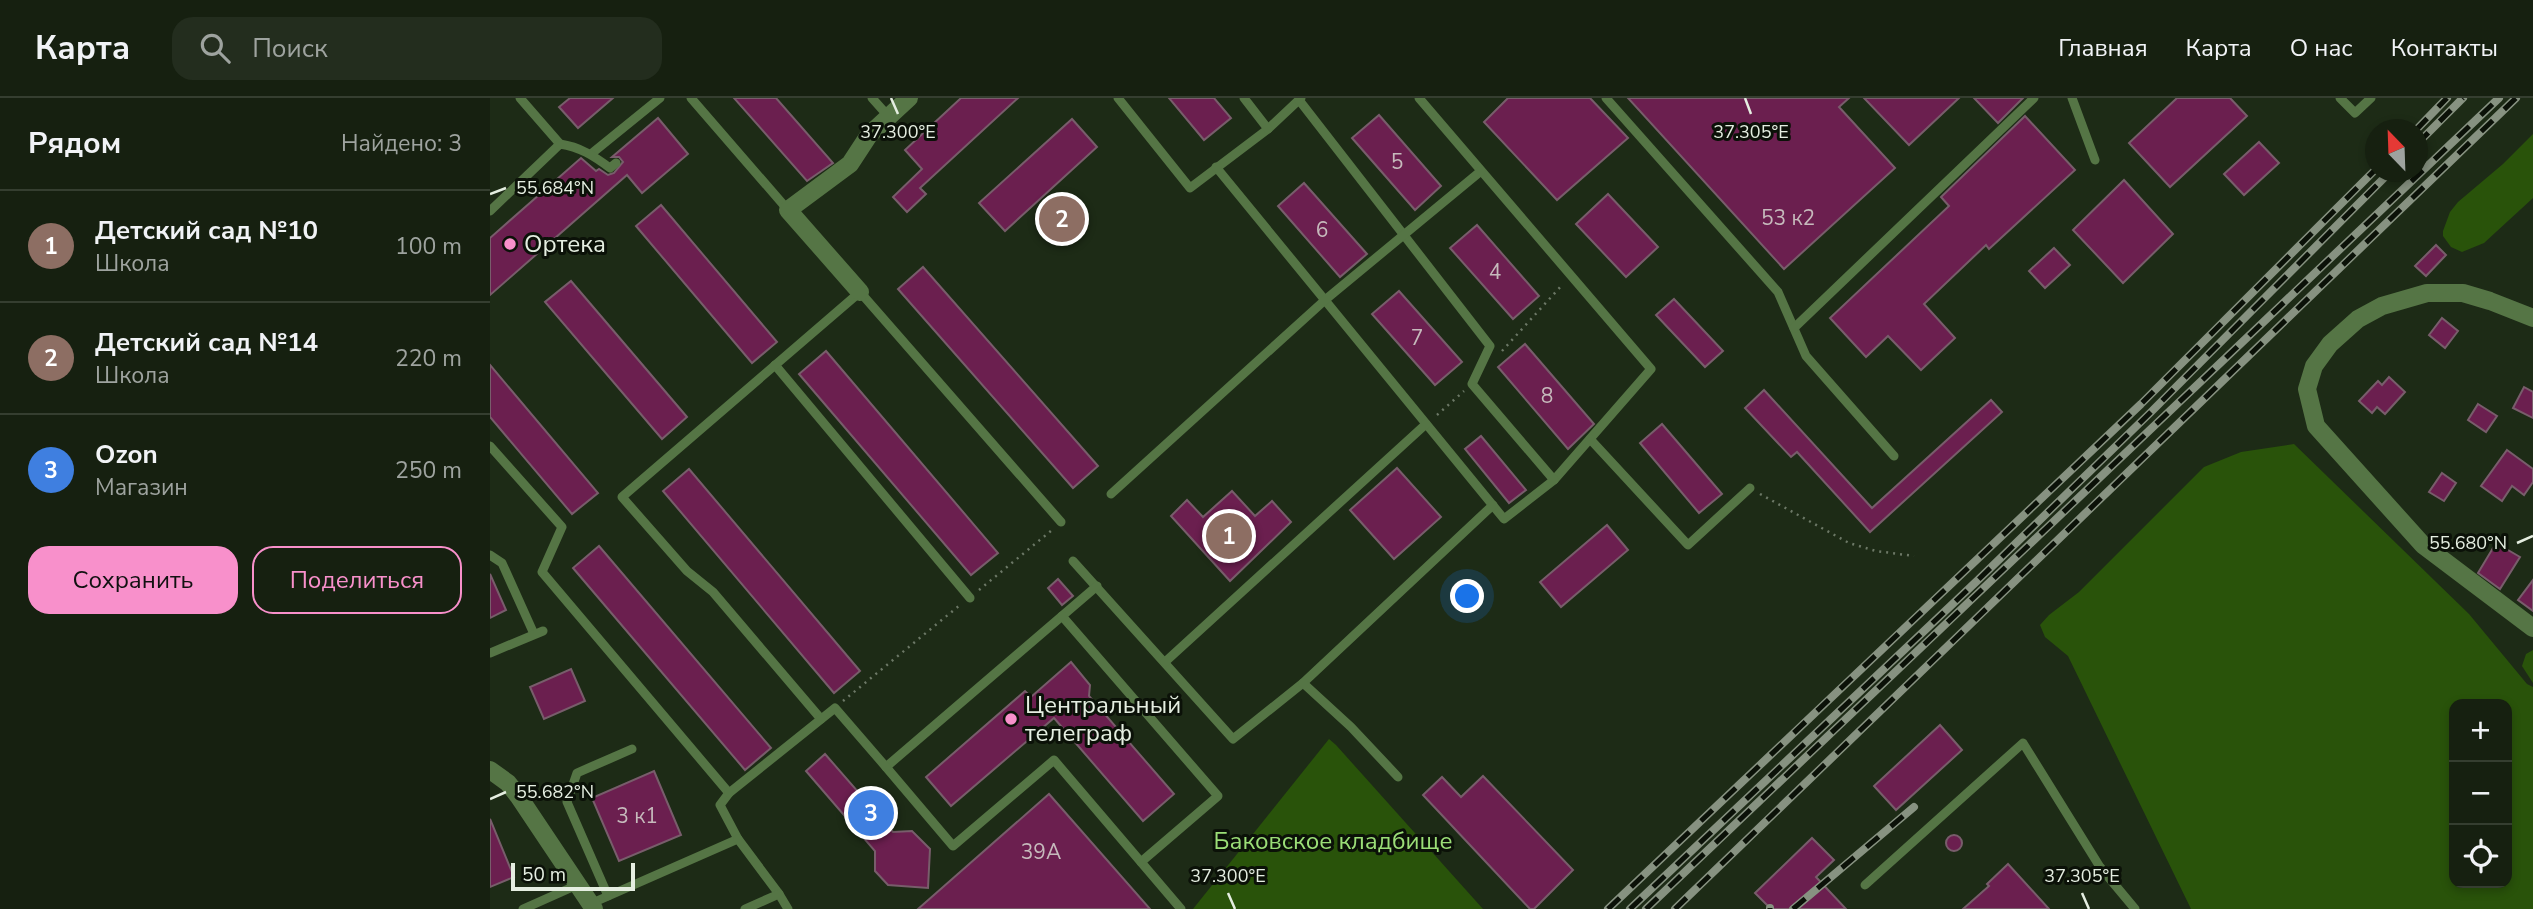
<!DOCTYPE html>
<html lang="ru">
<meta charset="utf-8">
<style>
:root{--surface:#162010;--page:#232d1e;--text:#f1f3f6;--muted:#9ea39f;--line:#353e30;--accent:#f890cb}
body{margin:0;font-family:"Nunito Sans",sans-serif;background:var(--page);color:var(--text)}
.controls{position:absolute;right:21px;bottom:21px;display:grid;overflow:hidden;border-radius:14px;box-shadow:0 4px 10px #0003}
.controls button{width:63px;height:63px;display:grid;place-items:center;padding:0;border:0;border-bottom:2px solid var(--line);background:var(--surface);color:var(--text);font:35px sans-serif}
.compass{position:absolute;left:1875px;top:21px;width:63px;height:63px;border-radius:50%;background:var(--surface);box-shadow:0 4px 10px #0003;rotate:337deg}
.scale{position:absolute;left:21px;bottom:18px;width:124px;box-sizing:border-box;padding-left:7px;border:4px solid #e5eee1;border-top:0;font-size:19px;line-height:24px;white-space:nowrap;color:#e5eee1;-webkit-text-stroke:5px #0b1108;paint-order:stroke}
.you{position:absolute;left:978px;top:499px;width:24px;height:24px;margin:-18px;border:5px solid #fff;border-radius:50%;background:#1a73e8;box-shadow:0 0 0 10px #1a73e833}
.badge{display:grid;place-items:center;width:46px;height:46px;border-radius:50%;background:var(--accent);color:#fff;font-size:23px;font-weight:700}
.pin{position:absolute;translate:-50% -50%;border:4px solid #fff;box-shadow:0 2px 7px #0006}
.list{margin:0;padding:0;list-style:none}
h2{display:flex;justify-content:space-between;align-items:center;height:91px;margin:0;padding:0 28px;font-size:30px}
h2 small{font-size:23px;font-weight:400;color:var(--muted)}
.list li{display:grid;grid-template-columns:46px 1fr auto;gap:21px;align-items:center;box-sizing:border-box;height:112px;padding:0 28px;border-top:2px solid var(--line)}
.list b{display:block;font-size:26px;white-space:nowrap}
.list p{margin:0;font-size:23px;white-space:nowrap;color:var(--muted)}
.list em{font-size:23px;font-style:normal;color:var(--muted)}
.actions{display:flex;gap:14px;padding:21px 28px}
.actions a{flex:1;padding:16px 0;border:2px solid var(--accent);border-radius:21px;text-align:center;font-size:24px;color:var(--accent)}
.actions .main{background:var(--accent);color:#111}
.icon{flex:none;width:38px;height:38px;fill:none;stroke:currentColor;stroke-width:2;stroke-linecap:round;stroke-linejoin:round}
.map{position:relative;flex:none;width:2043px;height:811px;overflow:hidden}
header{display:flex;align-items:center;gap:42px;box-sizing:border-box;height:98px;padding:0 35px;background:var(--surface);border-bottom:2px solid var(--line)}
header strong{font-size:33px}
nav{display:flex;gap:38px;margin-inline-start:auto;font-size:24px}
.search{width:490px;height:63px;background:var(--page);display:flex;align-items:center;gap:18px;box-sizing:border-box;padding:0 24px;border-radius:21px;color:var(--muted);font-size:26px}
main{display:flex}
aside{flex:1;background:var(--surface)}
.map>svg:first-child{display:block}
</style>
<header>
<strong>Карта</strong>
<div class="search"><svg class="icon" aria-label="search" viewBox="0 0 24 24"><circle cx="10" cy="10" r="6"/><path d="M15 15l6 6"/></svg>Поиск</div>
<nav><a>Главная</a><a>Карта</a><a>О нас</a><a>Контакты</a></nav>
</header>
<main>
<aside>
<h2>Рядом<small>Найдено: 3</small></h2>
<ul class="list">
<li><span class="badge" style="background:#8d6e63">1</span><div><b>Детский сад №10</b><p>Школа</p></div><em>100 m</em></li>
<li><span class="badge" style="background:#8d6e63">2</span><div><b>Детский сад №14</b><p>Школа</p></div><em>220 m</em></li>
<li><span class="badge" style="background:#3f7fe0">3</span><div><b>Ozon</b><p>Магазин</p></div><em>250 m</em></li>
</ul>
<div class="actions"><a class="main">Сохранить</a><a>Поделиться</a></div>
</aside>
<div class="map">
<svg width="2043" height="811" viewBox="0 0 2043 811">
<rect width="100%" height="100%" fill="#1d2b16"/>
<g fill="#29530a" fill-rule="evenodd">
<polygon points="2043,36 2043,100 1994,145 1972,154 1961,149 1953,138 1953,133 1960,114 1968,104 2013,66"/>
<path d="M1804,346l175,170 58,70 6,3v222h-342l-123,-253 -23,-19 -5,-12 9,-10 30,-23 125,-125 37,-15zM1964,606h53v179h-53z"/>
<polygon points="2043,552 2043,585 2032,568 2036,556"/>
<polygon points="839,641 846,647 993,811 703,811"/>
</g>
<g fill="#6b1f4f" stroke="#785d6b" stroke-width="2">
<polygon points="80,0 123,0 88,30 69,9"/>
<polygon points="244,0 286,0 343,65 317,83"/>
<polygon points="471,0 528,0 430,90 436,96 417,114 403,99 432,71 415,52"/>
<polygon points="679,0 724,0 741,20 714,42"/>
<polygon points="1018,0 1100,0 1138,40 1067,102 994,24"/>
<polygon points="1138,0 1359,0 1349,9 1405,70 1294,171"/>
<polygon points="1374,0 1469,0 1419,47"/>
<polygon points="1484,0 1533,0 1508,25"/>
<polygon points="1687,0 1740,0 1757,18 1680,89 1639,45"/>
<polygon points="889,17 951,88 925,112 862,40"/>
<polygon points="1535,18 1585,72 1499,151 1496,147 1434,206 1465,240 1431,272 1398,238 1376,259 1340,220 1459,108 1451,99"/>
<polygon points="168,20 198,56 152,95 137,77 0,197 0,140 91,60 106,73 109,71 118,77 124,75 133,64 129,59 122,59"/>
<polygon points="582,21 607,49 515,133 489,105"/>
<polygon points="1769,44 1789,65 1754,97 1734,76"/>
<polygon points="1634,82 1683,136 1633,185 1583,132"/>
<polygon points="814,85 877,156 850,179 788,108"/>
<polygon points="1118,96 1168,149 1136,179 1086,126"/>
<polygon points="171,107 287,244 262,265 146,128"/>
<polygon points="987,127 1049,198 1023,221 960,150"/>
<polygon points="1946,147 1956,157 1936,178 1925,168"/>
<polygon points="1564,150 1580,167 1555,190 1539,173"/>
<polygon points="433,169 608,368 583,390 408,191"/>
<polygon points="81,183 197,319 172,341 55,204"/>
<polygon points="909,193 972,264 945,287 882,216"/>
<polygon points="1184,201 1233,253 1215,269 1166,217"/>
<polygon points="1952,220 1968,233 1955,250 1939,237"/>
<polygon points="1035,246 1104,326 1078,351 1008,269"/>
<polygon points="336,253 508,455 481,477 309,276"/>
<polygon points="0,267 108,395 82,416 0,319"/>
<polygon points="1899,279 1915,294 1895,316 1887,309 1882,315 1869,303 1888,283 1892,287"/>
<polygon points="2034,289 2043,294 2043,320 2023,310"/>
<polygon points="1274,292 1382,410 1501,302 1512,314 1380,434 1307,354 1301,359 1255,310"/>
<polygon points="1988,306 2007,318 1996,334 1978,322"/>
<polygon points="1172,326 1232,396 1209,415 1150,345"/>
<polygon points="991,338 1036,392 1019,405 975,351"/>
<polygon points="2017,352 2043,371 2043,384 2034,397 2022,388 2012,403 1991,388"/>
<polygon points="907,370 951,419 904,461 860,412"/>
<polygon points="199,371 370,573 344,595 173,393"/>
<polygon points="1952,375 1966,385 1954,403 1939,394"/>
<polygon points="742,393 765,418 782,403 801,424 740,483 681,418 697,402 713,419"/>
<polygon points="1117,427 1138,452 1071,509 1050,484"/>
<polygon points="2006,445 2030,459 2010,491 1988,475"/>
<polygon points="109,448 281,650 255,672 83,470"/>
<polygon points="0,476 16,512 0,520"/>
<polygon points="568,481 583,498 572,507 558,490"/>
<polygon points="2043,482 2043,513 2028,502"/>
<polygon points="581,564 600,587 599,598 684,696 653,723 564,620 461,708 436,679 535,593 541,599"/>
<polygon points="81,571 95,603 54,621 40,589"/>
<polygon points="1450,627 1472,652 1406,712 1384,688"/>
<polygon points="335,656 403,734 422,733 440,751 438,790 398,787 385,773 385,753 316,673"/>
<polygon points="164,673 191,737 129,763 102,700"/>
<polygon points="993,678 1083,772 1044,811 1040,811 933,697 952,679 971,699"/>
<polygon points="559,696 660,811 428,811 461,782"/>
<polygon points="0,721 24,779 0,789"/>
<circle cx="1464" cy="745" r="8"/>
<polygon points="1322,740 1344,762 1326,779 1356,811 1281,811 1265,795"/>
<polygon points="1518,766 1559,811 1473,811 1499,788 1497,786"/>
</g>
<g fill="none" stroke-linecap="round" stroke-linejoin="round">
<g stroke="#6c7866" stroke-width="2.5" stroke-dasharray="2 5" stroke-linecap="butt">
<polyline points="1012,253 1073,186"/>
<polyline points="947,317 974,293"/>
<polyline points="1270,396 1359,445 1386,453 1424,458"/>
<polyline points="489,492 562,432"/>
<polyline points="353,603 470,507"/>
</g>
<g stroke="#557545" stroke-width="9">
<polyline points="30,0 70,46"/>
<polyline points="201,0 298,112"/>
<polyline points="382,0 399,19"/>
<polyline points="628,0 700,90 778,31 811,0"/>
<polyline points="754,0 778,31"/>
<polyline points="929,0 1161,271 1064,382"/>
<polyline points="1116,0 1288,194 1316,258 1404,358"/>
<polyline points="1582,0 1605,62"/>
<polyline points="1850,0 1865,15 1881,0"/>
<polyline points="101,56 170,0"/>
<polyline points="726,69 1014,421 1064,382 982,286 1000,248 809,2"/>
<path d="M0,113l70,-67c20,3 34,12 50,24l6,-5"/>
<polyline points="1304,230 1544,0"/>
<polyline points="285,267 480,500"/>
<polyline points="1100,341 1198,447 1260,390"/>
<polyline points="0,348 72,429 52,474 239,695 230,707 248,741 100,806"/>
<polyline points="621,396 835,202 991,73"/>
<polyline points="0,457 12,465 44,536"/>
<polyline points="583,463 743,641 813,585 1003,407"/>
<polyline points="607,488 396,669 463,748 564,662 691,811"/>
<polyline points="572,518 728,698 651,764"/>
<polyline points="0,555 53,533"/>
<polyline points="675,564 936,326"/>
<polyline points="813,585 861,629 908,679"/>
<polyline points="331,621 223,494 197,473 132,399 370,194 571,424"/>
<polyline points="239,695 345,610 396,669"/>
<polyline points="248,741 289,796"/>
<polyline points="1375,787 1533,645 1610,769 1645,811"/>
<polyline points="118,798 77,704 87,675 142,651"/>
<polyline points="33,811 87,787"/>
<polyline points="255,811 289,796 298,811"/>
</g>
<g stroke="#557545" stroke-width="18">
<polyline points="370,194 298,112 360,66 379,37 419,0"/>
<polyline points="2043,220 2000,203 1973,195 1937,195 1892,208 1868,221 1840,246 1824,268 1817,291 1826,328 1933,447 2043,530"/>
<polyline points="0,672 18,685 29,699 104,811"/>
</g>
<defs>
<g id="rail">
<polyline points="1926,32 1957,0"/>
<polyline points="1927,46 1973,0"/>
<polyline points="1118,811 1651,306 1885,72"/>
<polyline points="1140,811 1488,482 1661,314 1900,74"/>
<polyline points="1156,811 2009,0"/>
<polyline points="1185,811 2026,0"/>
<polyline points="1280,811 1280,810"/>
<polyline points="1303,811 1424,709"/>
</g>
</defs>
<use href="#rail" stroke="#879281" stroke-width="8"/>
<use href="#rail" stroke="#0b1108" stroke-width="5" stroke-dasharray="16" stroke-linecap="butt"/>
</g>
<path fill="none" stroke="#e5eee1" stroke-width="2.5" d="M401,0l7,16M1255,0l6,16M0,96l16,-6M2027,445l16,-7M0,701l16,-7M738,795l7,16M1592,795l7,16"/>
<g fill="#f890cb" stroke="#0b1108" stroke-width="2.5">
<circle cx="20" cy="146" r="7"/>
<circle cx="521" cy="621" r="7"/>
</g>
<g text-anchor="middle" stroke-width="6" stroke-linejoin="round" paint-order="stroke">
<g font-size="21" fill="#c6babc">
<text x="907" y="71">5</text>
<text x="1298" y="127">53 к2</text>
<text x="832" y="139">6</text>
<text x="1005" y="181">4</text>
<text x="927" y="247">7</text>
<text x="1057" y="305">8</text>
<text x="147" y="725">3 к1</text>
<text x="551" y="761">39А</text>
</g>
<g font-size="24" fill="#e5eee1" stroke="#0b1108" text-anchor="start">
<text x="34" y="154">Ортека</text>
<text x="535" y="615">Центральный<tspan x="535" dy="28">телеграф</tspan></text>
</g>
<g font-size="24" fill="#9bde77" stroke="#0b1108">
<text x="843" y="751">Баковское кладбище</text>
</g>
</g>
<g font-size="18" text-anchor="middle" fill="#e5eee1" stroke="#0b1108" stroke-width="6" stroke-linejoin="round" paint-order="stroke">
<text x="408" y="40">37.300°E</text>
<text x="1261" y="40">37.305°E</text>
<text x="65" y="96">55.684°N</text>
<text x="1978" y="451">55.680°N</text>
<text x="65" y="700">55.682°N</text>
<text x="738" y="784">37.300°E</text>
<text x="1592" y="784">37.305°E</text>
</g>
</svg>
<div class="controls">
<button>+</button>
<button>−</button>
<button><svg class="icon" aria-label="locate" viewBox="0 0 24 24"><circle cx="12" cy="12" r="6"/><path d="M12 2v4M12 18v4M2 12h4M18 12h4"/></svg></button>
</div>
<svg class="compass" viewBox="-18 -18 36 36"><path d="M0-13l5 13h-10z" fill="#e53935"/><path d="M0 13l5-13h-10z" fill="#9ea39f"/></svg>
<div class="scale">50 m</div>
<div class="you"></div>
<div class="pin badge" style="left:739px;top:438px;background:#8d6e63">1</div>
<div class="pin badge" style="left:572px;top:121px;background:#8d6e63">2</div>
<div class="pin badge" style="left:381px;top:715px;background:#3f7fe0">3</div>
</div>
</main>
